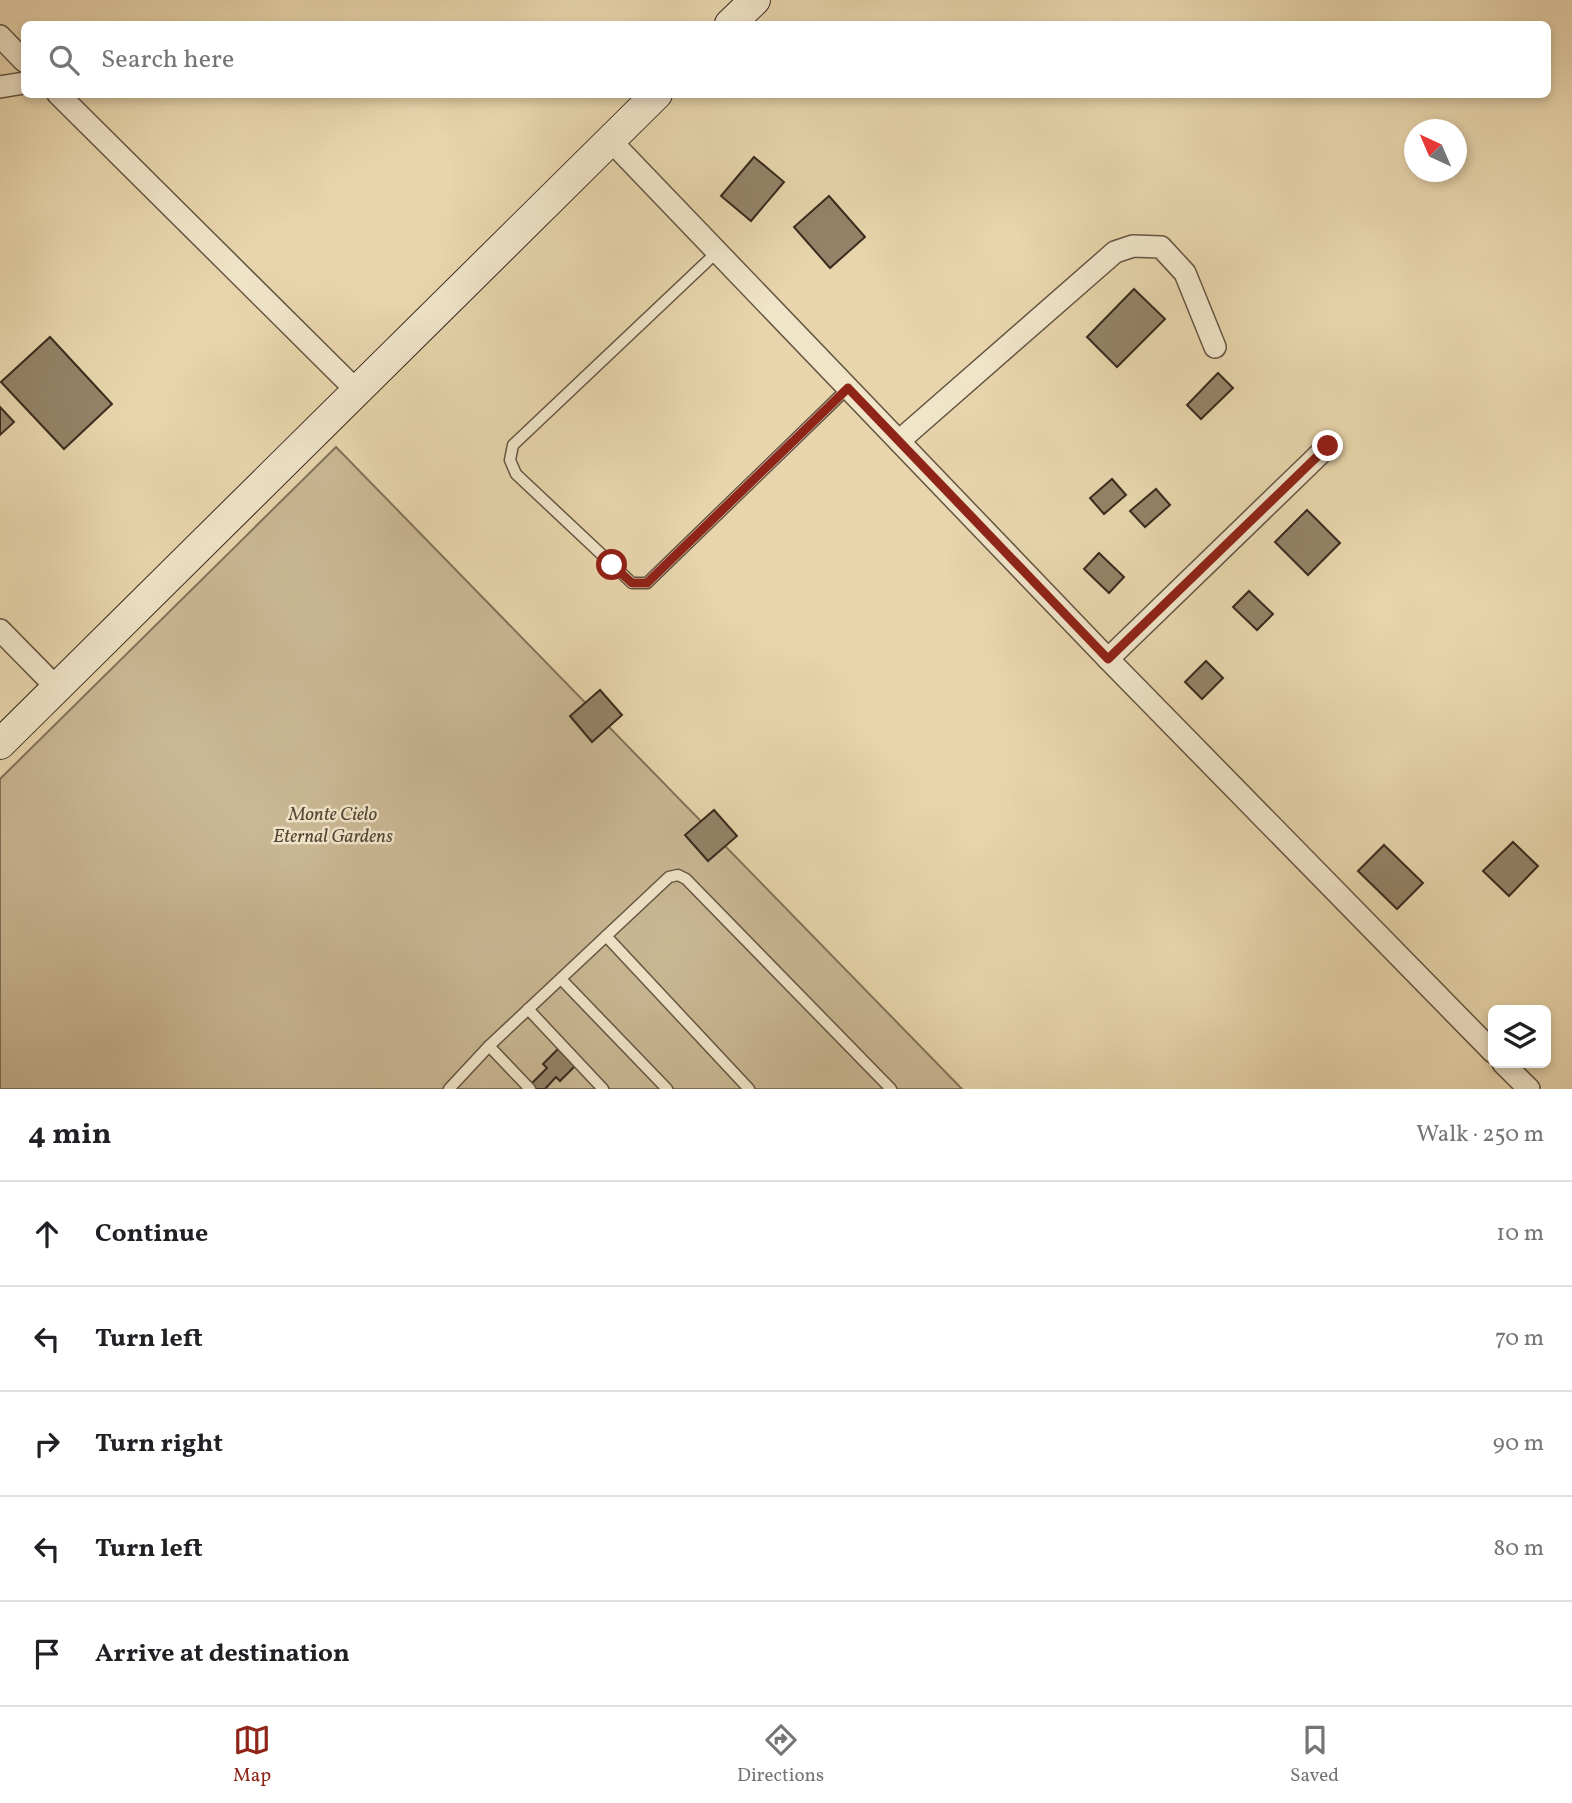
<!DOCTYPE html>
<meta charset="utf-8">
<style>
:root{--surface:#fff;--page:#f6f6f6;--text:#202124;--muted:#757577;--line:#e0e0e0;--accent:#8f2418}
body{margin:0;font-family:Vollkorn,serif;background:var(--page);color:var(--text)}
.controls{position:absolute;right:21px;bottom:21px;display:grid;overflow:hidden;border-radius:10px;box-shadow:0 4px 10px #0003}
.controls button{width:63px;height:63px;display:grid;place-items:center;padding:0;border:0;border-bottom:2px solid var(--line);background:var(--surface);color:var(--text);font:35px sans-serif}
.compass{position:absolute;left:1404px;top:119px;width:63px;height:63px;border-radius:50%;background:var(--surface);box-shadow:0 4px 10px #0003;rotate:316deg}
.stop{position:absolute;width:21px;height:21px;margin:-16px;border:5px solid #8f2418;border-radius:50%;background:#fff}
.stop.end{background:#8f2418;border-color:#fff;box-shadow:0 2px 7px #0008}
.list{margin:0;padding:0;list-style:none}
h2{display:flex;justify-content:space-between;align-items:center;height:91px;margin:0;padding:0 28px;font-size:30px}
h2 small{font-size:23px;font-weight:400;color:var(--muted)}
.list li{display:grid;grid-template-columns:46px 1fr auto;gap:21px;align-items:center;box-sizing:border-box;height:105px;padding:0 28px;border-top:2px solid var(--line)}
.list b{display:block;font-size:26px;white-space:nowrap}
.list em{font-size:23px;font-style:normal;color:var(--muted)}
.icon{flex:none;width:38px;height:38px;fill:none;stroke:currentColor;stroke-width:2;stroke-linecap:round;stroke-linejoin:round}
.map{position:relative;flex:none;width:1572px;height:1089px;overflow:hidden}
.search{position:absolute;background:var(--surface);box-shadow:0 4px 10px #0003;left:21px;right:21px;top:21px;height:77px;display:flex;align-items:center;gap:18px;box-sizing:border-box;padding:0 24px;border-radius:10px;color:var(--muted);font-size:26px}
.sheet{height:616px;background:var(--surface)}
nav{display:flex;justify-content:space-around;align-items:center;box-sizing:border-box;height:98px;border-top:2px solid var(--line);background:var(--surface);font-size:19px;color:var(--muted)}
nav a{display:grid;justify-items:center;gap:4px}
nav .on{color:var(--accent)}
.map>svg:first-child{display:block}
</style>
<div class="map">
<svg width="1572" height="1089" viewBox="0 0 1572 1089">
<rect width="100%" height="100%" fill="#e8d5ac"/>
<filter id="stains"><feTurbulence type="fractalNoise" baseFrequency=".00286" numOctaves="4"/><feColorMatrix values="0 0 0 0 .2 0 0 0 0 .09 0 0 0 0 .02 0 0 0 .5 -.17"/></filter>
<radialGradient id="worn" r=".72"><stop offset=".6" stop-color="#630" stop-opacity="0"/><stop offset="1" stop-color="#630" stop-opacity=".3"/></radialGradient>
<polygon fill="#cab894" stroke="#82725a" stroke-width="2" points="336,447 962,1089 0,1089 0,779"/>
<g fill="#948368" stroke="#392b1f" stroke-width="2">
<polygon points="754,157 784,182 751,221 721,196"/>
<polygon points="829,196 865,237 830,268 794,227"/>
<polygon points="1134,289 1165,319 1117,367 1087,337"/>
<polygon points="50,337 112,404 64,449 1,382"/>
<polygon points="1218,373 1233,388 1201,419 1187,405"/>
<polygon points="0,407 14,422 0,435"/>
<polygon points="1112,479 1126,495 1104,514 1090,498"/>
<polygon points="1156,489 1170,505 1145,527 1130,511"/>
<polygon points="1307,510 1340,543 1308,575 1275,542"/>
<polygon points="1099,553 1124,577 1109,593 1084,569"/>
<polygon points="1249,591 1273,614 1257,630 1233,607"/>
<polygon points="1206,661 1223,678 1202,699 1185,682"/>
<polygon points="600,690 622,715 592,742 570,716"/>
<polygon points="714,810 737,836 708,861 685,835"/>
<polygon points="1513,842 1538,866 1509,896 1483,871"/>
<polygon points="1384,845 1423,883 1397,909 1358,871"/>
<polygon points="558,1049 575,1066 560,1081 556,1077 545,1089 536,1089 531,1084 547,1068 543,1064"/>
</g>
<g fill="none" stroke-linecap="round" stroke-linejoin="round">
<defs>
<g id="lane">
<polyline points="717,252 513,445 510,460 516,474 632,583 647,583 848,388"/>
<polyline points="606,936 749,1089"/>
<polyline points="561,979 667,1089"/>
<polyline points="528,1009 603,1089"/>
<polyline points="489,1046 530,1089"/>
<polyline points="449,1089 489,1046 669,877 678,875 686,879 891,1089"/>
</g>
<g id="street">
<polyline points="0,36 24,61"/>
<polyline points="0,87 24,83"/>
<polyline points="58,94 357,391"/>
<polyline points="610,140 1108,659 1493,1052"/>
<polyline points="899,441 1115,252 1133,246 1161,247 1185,273 1215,347"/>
<polyline points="0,630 57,688"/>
<polyline points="1108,659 1328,446"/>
<polyline points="1503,1063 1529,1089"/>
</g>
<g id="secondary">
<polyline points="730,24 755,0"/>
<polyline points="0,744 657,94"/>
</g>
</defs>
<use href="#lane" stroke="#655642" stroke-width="13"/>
<use href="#street" stroke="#655642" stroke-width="24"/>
<use href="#secondary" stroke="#392b1f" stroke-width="32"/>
<use href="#lane" stroke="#f0e4c9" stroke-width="10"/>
<use href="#street" stroke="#f0e4c9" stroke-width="21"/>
<use href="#secondary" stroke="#f0e4c9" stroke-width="30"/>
</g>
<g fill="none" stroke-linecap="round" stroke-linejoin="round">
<polyline stroke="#8f2418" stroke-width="9" points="612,565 632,583 647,583 848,388 1108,659 1328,446"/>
</g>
<g text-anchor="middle" stroke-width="5" stroke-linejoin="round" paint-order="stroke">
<g font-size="19" font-style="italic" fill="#564736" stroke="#f0e4c9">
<text x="333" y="820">Monte Cielo<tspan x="333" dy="22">Eternal Gardens</tspan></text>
</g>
</g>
<rect width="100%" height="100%" filter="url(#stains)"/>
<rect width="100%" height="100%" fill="url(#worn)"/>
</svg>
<div class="controls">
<button><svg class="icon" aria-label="layers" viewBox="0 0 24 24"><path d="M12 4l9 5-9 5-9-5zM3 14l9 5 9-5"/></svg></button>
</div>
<svg class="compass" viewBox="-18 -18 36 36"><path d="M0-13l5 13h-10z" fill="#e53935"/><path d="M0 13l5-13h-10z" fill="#757577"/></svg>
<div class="stop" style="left:612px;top:565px"></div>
<div class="stop end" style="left:1328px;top:446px"></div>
<div class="search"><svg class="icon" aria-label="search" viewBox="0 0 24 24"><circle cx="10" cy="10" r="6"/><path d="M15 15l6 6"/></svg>Search here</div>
</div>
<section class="sheet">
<h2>4 min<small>Walk · 250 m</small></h2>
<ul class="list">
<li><svg class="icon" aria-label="ahead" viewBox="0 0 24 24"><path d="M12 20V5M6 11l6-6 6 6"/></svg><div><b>Continue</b></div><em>10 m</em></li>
<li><svg class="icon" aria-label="left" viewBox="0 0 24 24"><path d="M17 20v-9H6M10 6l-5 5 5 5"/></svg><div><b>Turn left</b></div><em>70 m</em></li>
<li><svg class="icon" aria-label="right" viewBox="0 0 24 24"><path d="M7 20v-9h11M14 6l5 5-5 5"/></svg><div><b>Turn right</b></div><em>90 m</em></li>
<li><svg class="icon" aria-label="left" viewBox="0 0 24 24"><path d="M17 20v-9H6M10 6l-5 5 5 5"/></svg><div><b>Turn left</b></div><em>80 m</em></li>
<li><svg class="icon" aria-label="arrive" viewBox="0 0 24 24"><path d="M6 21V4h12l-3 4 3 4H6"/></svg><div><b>Arrive at destination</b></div></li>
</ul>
</section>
<nav>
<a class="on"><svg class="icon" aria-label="map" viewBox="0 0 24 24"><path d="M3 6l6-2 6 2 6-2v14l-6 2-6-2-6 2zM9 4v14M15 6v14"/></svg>Map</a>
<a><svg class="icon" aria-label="directions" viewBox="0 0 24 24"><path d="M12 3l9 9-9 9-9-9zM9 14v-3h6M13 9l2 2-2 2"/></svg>Directions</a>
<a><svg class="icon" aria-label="saved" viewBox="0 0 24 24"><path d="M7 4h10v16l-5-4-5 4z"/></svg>Saved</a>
</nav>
